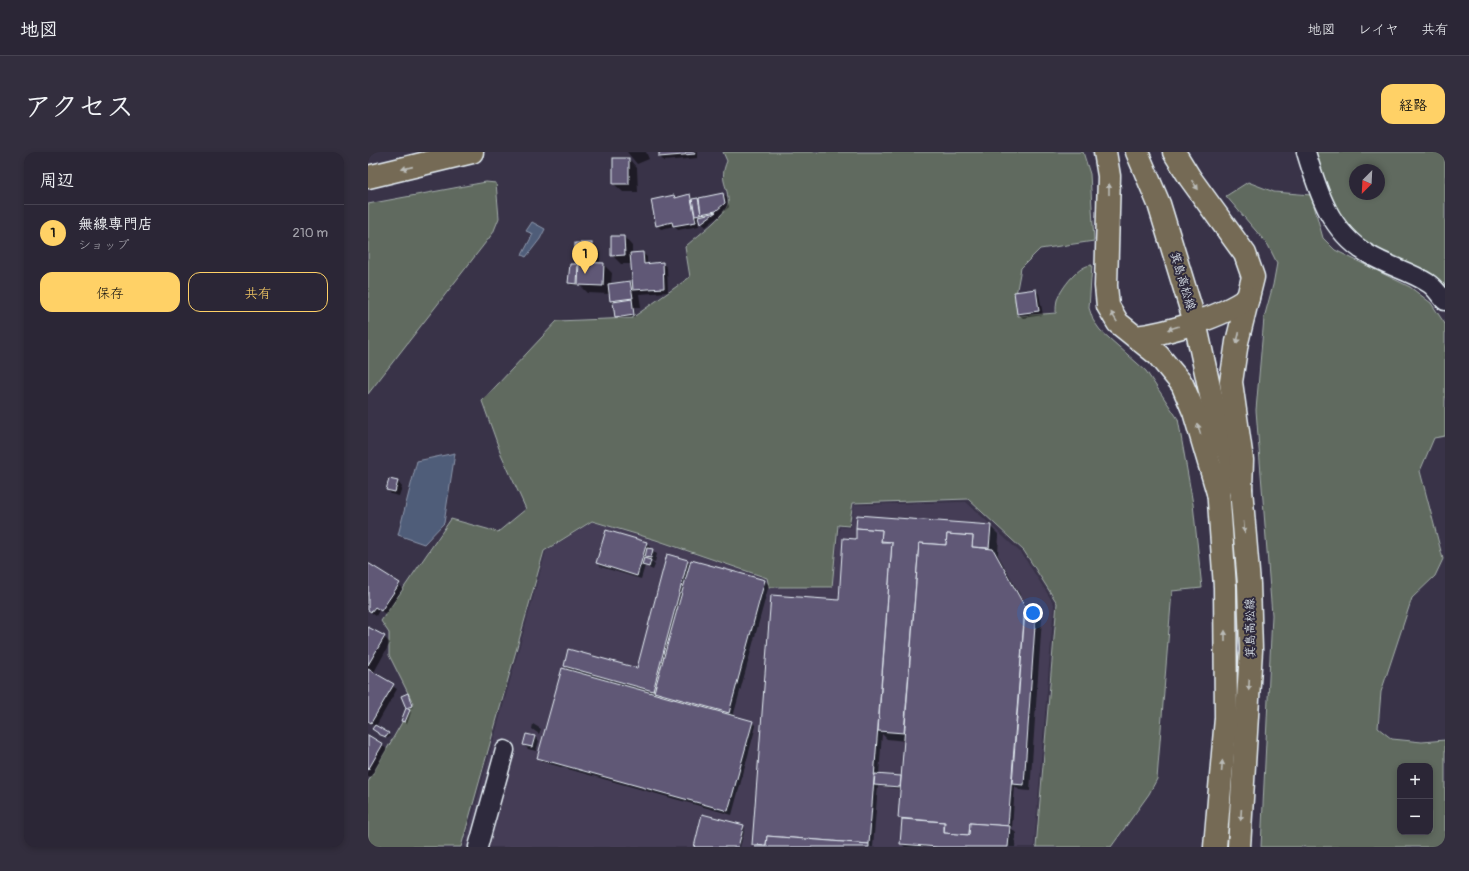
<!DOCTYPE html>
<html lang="ja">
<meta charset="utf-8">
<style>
:root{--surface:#2b2636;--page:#332e3e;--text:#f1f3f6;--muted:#a6a5ad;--line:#474351;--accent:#ffd166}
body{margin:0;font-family:Pangolin,"Klee One",sans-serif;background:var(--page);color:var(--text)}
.controls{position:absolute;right:12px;bottom:12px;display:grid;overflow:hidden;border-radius:8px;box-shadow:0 2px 6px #0003}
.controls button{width:36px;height:36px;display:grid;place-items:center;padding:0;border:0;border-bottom:1px solid var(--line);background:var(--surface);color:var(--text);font:20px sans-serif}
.compass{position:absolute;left:981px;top:12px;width:36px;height:36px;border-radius:50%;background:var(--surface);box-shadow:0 2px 6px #0003;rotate:204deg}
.you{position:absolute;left:665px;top:461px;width:14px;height:14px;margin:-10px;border:3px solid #fff;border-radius:50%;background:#1a73e8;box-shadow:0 0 0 6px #1a73e833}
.badge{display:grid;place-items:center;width:26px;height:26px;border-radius:50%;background:var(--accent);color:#111;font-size:13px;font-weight:700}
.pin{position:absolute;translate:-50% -33px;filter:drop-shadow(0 1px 2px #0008)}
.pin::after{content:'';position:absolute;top:21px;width:14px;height:12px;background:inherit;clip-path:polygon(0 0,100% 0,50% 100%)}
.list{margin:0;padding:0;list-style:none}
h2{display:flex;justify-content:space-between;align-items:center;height:52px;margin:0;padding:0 16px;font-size:17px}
h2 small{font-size:13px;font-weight:400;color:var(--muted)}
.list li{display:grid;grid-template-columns:26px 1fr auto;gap:12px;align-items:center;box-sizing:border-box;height:56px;padding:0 16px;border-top:1px solid var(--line)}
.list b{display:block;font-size:15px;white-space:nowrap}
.list p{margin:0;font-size:13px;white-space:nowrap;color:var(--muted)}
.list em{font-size:13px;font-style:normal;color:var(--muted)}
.actions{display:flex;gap:8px;padding:12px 16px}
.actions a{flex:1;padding:9px 0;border:1px solid var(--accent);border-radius:12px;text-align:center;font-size:14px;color:var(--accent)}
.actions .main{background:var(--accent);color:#111}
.map{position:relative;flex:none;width:1077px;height:695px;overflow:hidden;border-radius:12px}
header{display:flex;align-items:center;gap:24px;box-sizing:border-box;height:56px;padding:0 20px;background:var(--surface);border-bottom:1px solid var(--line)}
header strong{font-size:19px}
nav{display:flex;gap:22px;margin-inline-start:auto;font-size:14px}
.intro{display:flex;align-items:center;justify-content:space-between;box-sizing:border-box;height:96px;padding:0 24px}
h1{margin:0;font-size:28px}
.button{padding:10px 18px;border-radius:12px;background:var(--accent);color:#111;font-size:14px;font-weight:700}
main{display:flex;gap:24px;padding:0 24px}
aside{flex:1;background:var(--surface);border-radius:12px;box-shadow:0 2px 6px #0003}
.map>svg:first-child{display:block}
</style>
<header>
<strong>地図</strong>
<nav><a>地図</a><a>レイヤ</a><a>共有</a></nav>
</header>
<div class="intro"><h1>アクセス</h1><a class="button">経路</a></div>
<main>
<aside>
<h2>周辺<small></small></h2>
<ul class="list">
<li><span class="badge">1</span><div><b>無線専門店</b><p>ショップ</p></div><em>210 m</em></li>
</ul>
<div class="actions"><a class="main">保存</a><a>共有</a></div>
</aside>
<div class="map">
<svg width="1077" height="695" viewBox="0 0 1077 695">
<rect width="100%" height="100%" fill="#393348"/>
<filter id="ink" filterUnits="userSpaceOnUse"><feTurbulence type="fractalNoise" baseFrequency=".025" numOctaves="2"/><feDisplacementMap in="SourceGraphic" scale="8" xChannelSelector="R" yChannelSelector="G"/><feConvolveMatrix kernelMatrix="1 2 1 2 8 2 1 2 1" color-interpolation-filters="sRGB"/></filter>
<g filter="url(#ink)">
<polygon fill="#453e56" points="598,350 654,402 686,452 666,695 96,695 178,399 224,370 281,387 398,427 400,436 464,437 472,375 483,376 486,353"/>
<g fill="#606a5e" stroke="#a4aeab" fill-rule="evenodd">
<path d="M355,0h360l7,22 4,67 -54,8 -19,19 -6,32 3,16 38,-3c0,-5 0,-9 1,-13 5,-13 22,-35 35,-35l-3,43 4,12 7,10 46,41 32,48 15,85 9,84 -30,3 -15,188 -8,15 -38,53h-75l21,-244 -33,-52 -56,-52 -115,4 -4,23 -11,-1 -6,62h-63l-2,-9 -111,-38 -64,-19 -48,30 -83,296h-93v-65l45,-79 -24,-48v-22l-8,-12 70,-102 47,13 28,-23 -25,-55 -19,-53 75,-80 75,-3 58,-41 -5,-30c9,-9 42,-32 43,-44 1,-18 -10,-21 -1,-42z"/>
<path d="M946,0h131v140l-77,-47 -14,-11 -15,-21 -18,-32zM987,18h24v24h-24z"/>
<polygon points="118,30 128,31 131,66 125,81 0,242 0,52"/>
<path d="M880,30l26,10 37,3 12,43 12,12 75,37 21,16 14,21v112l-11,2 -14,33 23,88 -8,17 -23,22 -31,94 -3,36 14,11 30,3 23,-2v107h-184l11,-232 -16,-205 8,-92 9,-33 4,-22 -9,-18 -42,-49zM1032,614h30v66h-30z"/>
</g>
<g fill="#505d79" stroke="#8d98ac">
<polygon points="164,70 177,77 172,87 158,105 154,103 165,82 158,79"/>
<polygon points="87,301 76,371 56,392 30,383 49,309"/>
</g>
<g fill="#0007" fill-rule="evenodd">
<polygon points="259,0 278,0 281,7 269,12"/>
<polygon points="292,0 330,0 330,6 296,9 292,5"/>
<polygon points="261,7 269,16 270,40 255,40 246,32"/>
<polygon points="355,42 359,46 361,55 338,75 334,71 332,64 329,65 331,74 310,78 306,74 293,77 289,73 306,44 309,46 322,44 326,48 330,47 332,50"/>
<polygon points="256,85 264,94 264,102 274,101 279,105 279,113 295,111 299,116 300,140 271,142 273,155 266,155 267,165 250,167 242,142 220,141 211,132 211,133 203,133 201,131 202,113 212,113 208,109 224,92 232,101 232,112 235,112 244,121 243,132 262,130 266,134 264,112 253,112 244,103"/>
<polygon points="667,138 671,142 675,163 655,166 650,162 647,141"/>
<polygon points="30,330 34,335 31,344 23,342 19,337"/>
<path d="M622,374l9,9 -1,20 31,56 7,1 6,7 -12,172 -11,-1 -4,-4 -3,43 4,4 -1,14h-110l-4,-3 2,-22 -4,-5 2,-28 -23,-3 -5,61h-118l-2,-3 87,-243 17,-61zM514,582l5,5 18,2 -3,37 -23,-3z"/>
<polygon points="278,391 282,395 282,397 289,402 287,410 283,409 287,413 285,418 277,414 273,427 233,415 229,411"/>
<polygon points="300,403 320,409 323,412 397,429 401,433 365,565 384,570 388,574 364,663 175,610 170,606 202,520 197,514 269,517"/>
<polygon points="0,412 35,436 18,462 11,458 8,464 0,458"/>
<polygon points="0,476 16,485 22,491 5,522 29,537 8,574 20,582 22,584 20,586 13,584 7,574 0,570"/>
<polygon points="39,543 45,555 41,557 39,555"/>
<polygon points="41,558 43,560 39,572 34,568"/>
<polygon points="165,572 173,577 171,582 164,577"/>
<polygon points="0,584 19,597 3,625 0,624"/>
<polygon points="167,585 171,589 168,599 160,597 156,593"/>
<polygon points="375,674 377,676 372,695 327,695"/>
</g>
<g fill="#615876" stroke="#e8f1f8">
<polygon points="291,0 326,0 327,2 291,5"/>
<rect x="245" y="6" width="16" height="26"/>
<polygon points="355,41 357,51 348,59 333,62 331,46"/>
<polygon points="322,42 328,70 305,74 304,70 288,74 283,48 306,43 307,46"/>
<polygon points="330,46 333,62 327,63 324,47"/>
<polygon points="348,60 333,71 331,64"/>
<polygon points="243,84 256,84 257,103 243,104"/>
<rect x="207" y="91" width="17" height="19"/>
<polygon points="275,100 276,112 295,110 296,136 265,138 262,101"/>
<polygon points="211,110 236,111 235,134 210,133"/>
<polygon points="202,112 210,112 209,132 200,131"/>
<polygon points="262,129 265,146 242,149 240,132"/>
<polygon points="668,137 671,159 649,162 646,140"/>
<polygon points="264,147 266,163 247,166 245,150"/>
<polygon points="21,327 30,329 27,340 18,338"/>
<polygon points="489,363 623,373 621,396 604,395 605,384 579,382 578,393 551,391 536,581 510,579 524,390 513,389 514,378 488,376"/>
<polygon points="488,376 514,378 513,390 524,390 501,692 399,684 398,693 384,693 403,443 471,448 475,386 488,387"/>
<polygon points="238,378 279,390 269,424 228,411"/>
<polygon points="579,382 605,384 604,395 625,397 657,455 640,674 602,671 601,683 576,681 577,670 530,666 551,391 578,393"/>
<polygon points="279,396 285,397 283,406 277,405"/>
<polygon points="299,402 320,408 285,539 196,514 200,497 269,516"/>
<polygon points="276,406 283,408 281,415 274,413"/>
<polygon points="323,408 397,428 361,561 286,540"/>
<polygon points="0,411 32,431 13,459 7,455 3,460 0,458"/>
<polygon points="657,458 668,459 656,633 644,632"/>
<polygon points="0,475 17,484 0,513"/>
<polygon points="194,516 385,569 360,659 169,606"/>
<polygon points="0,517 26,532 3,571 0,569"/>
<polygon points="40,541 44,554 38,556 33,544"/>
<polygon points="38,556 42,558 37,570 33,569"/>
<polygon points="7,573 21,581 18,585 10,582 10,581 4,577"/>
<polygon points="158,582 167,584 164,595 155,593"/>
<polygon points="0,583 15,592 0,618"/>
<polygon points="507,622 533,624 532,635 506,633"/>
<polygon points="334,662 376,673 370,695 326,695"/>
<polygon points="534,667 576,670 576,681 601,683 602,671 642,674 640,695 570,695 532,692"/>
<polygon points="399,684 501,692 501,695 387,695 387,693 398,694"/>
</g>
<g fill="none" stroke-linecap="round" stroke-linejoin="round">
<defs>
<g id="minor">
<path d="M938,0c12,40 24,80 62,102 19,12 42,17 60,29 7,4 12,13 17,18"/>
<polyline points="110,695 137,598"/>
</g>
<g id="primary">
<polyline points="769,0 791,52 827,170 847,262 873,337 881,432 883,498 871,695"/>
<polyline points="847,695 858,566 857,435 849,321"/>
</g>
<g id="trunk">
<polyline points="737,0 741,24 738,134 740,154 750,171 790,203 814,232 826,260 850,341"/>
<polyline points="806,0 822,26 877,102 885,125 869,190 863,230 874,308 873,337"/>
<polyline points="0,25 104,0"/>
<path d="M768,185c32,-4 86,-20 112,-39"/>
</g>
</defs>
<use href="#minor" stroke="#e8f1f8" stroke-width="21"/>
<use href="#primary" stroke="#e8f1f8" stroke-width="25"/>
<use href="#trunk" stroke="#e8f1f8" stroke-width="25"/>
<use href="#minor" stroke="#2f2a3d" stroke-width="18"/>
<use href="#primary" stroke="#756a55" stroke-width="22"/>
<use href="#trunk" stroke="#756a55" stroke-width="22"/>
</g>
<defs><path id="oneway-solid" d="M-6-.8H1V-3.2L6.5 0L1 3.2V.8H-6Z"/></defs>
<g fill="#babbb7">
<use href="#oneway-solid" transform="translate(39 16) rotate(167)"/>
<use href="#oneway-solid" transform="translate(827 33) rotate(54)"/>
<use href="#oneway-solid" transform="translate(741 37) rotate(-90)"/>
<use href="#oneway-solid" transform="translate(746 165) rotate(-122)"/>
<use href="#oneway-solid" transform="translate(805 176) rotate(163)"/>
<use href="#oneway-solid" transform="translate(870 186) rotate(103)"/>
<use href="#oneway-solid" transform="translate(831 277) rotate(-106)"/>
<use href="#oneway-solid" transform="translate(876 375) rotate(85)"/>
<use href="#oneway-solid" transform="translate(857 484) rotate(-90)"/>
<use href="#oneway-solid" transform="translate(881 533) rotate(93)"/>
<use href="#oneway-solid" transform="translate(854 614) rotate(-86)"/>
<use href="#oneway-solid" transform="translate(873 663) rotate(94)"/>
</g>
</g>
<g text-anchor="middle" stroke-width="4" stroke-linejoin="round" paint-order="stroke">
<g font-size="12" fill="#e8f1f8" stroke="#2f2a3d">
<text transform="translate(815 129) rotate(73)" y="4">箕島高松線</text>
<text transform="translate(882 476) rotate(-91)" y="4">箕島高松線</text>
</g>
</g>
</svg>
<div class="controls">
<button>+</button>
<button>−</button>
</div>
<svg class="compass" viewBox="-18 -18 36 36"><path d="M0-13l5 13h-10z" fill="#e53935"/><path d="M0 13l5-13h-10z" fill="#a6a5ad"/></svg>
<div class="you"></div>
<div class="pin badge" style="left:217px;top:122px">1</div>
</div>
</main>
